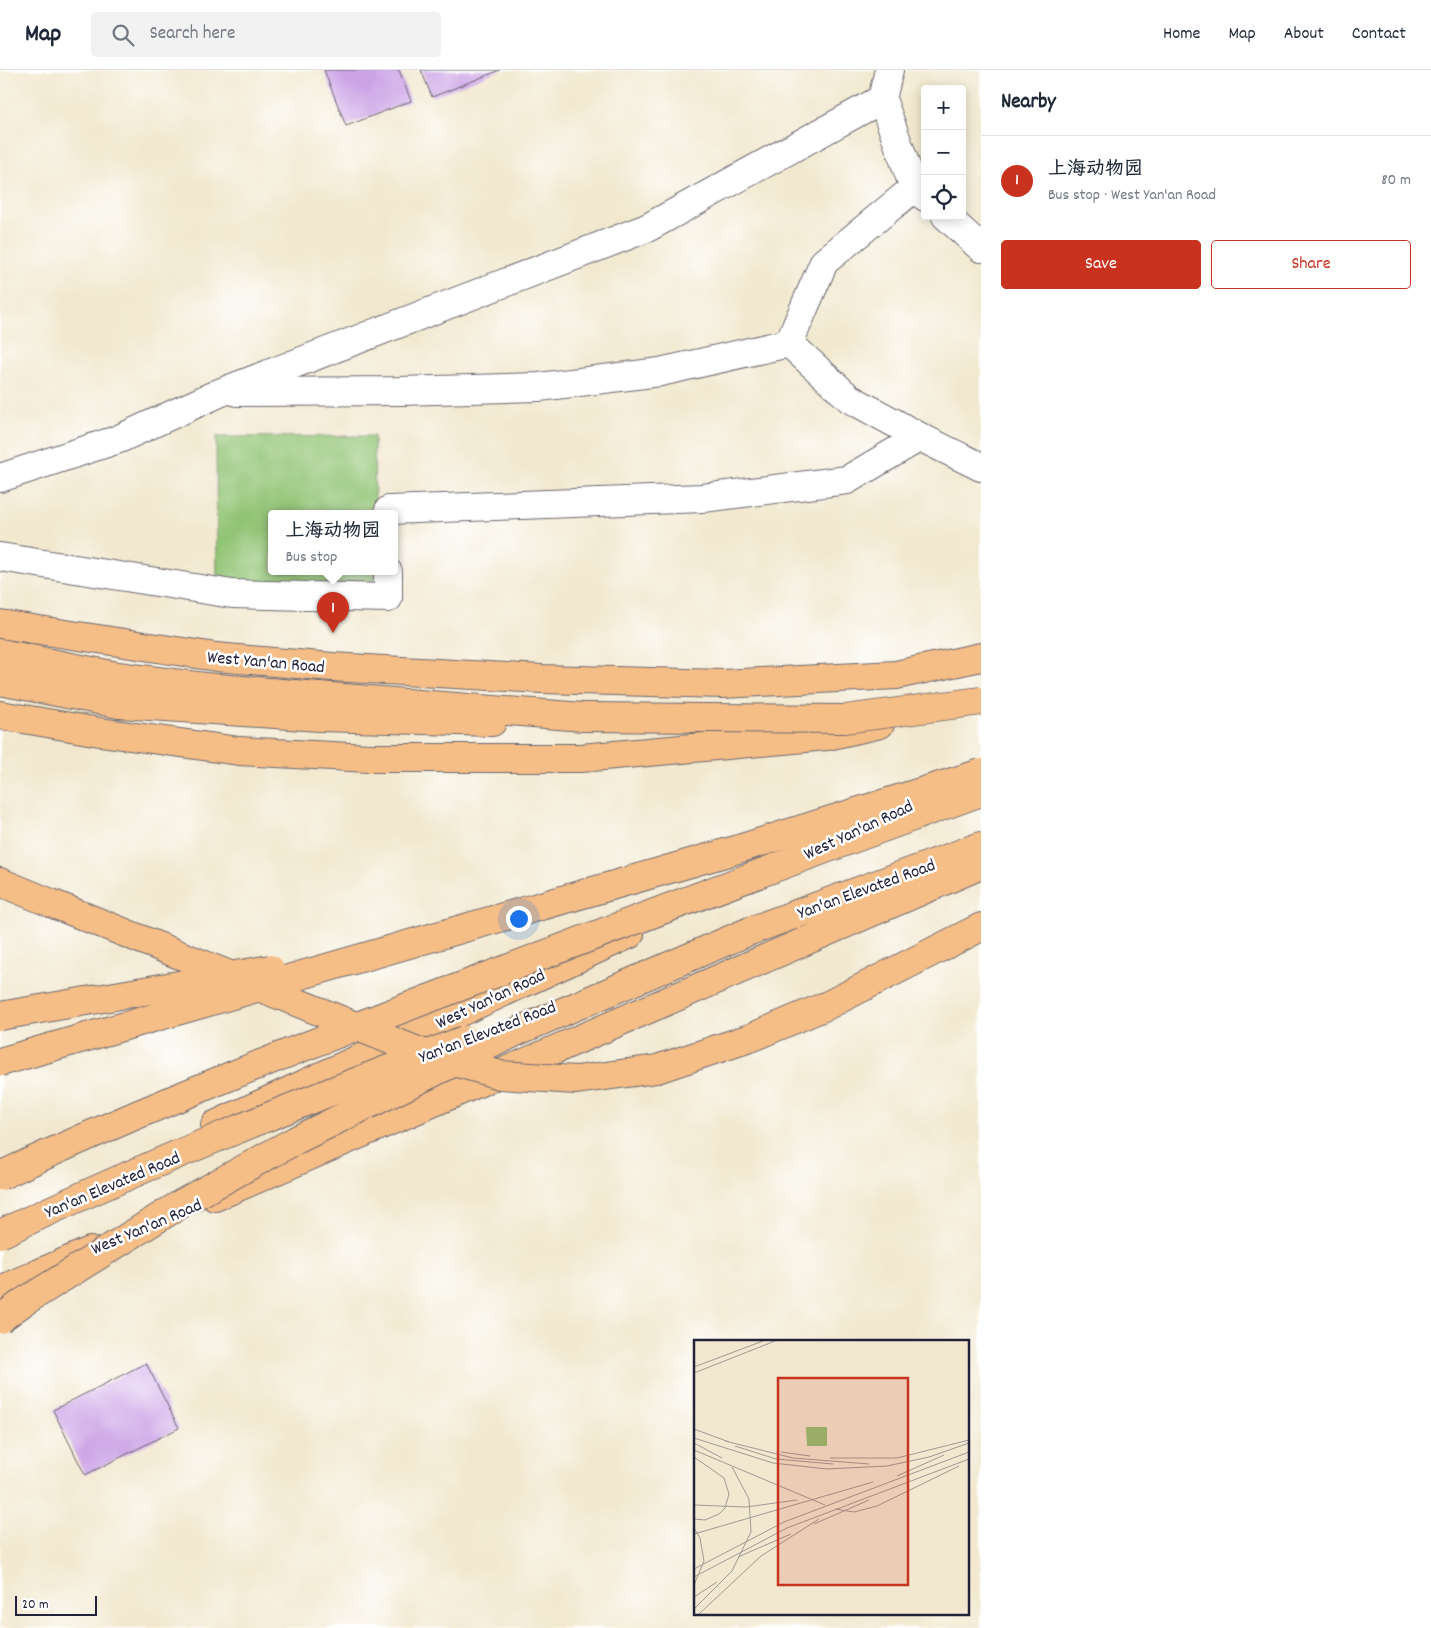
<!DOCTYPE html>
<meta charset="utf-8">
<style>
:root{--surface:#fff;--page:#f2f2f3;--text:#1f2937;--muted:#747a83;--line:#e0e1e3;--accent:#c8321e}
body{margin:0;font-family:Dekko,"LXGW WenKai TC",sans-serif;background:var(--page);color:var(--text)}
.controls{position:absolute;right:15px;top:15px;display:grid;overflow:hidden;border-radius:5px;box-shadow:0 2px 12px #0003}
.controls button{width:45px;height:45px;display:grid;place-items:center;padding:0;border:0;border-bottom:1px solid var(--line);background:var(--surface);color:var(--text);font:25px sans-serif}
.scale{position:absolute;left:15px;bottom:12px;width:82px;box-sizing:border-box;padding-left:5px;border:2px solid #22223b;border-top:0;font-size:14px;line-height:18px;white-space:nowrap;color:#22223b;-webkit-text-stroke:4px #fff;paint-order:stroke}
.you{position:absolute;left:518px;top:848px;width:18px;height:18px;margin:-12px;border:4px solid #fff;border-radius:50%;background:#1a73e8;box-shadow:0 0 0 8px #1a73e833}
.badge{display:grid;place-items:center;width:32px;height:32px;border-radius:50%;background:var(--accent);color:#fff;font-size:16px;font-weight:700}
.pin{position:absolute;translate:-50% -41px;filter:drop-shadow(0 1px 2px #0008)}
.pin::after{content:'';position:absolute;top:26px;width:18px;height:15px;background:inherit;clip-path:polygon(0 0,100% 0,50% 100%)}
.popup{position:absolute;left:268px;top:440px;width:130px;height:65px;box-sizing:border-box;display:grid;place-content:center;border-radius:5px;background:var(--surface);filter:drop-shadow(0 1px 4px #0005);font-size:16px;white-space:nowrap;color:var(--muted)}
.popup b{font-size:19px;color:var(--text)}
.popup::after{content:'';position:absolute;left:50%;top:100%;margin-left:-10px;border:10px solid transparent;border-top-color:var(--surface)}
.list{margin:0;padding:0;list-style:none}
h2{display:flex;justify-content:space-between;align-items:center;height:65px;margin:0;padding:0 20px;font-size:21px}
h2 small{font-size:16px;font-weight:400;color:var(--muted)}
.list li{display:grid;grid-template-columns:32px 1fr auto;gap:15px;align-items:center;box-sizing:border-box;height:90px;padding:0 20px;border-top:1px solid var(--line)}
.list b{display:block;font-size:19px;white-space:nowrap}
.list p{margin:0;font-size:16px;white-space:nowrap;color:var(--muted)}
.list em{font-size:16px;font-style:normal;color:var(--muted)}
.actions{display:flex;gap:10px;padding:15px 20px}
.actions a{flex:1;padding:11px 0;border:1px solid var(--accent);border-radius:5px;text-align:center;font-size:18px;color:var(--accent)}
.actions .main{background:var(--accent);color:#fff}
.icon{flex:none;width:28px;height:28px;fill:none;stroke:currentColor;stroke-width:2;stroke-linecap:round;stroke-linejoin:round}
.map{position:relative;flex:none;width:981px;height:1558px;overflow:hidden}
header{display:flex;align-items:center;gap:30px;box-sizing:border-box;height:70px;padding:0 25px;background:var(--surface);border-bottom:1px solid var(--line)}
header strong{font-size:24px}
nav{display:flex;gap:28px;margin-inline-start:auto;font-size:18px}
.search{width:350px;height:45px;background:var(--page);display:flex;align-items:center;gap:12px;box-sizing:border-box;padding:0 18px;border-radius:5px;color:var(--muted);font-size:19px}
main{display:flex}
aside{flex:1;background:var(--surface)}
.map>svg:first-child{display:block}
</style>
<header>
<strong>Map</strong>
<div class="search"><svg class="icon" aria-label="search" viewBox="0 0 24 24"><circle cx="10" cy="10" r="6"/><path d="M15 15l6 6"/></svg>Search here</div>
<nav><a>Home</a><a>Map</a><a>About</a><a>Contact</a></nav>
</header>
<main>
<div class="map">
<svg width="981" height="1558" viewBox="0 0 981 1558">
<rect width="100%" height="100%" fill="#fff"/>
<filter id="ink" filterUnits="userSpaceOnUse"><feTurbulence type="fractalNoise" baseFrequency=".02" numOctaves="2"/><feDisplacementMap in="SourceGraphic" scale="10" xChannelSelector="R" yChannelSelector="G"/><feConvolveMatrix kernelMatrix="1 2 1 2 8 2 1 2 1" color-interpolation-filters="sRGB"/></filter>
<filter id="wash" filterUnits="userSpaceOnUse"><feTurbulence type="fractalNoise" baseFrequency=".0096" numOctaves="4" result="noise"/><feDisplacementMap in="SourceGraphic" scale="20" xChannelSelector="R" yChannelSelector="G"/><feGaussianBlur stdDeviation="1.12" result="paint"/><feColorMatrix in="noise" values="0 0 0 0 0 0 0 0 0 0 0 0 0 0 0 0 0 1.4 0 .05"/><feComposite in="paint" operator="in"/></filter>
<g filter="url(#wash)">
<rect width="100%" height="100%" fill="#f2e8cf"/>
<polygon fill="#92c474" stroke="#5a7358" points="374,366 375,444 272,444 272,502 375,502 375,513 217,514 216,367"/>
<g id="blocks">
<g fill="#cca4e6">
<polygon points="324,0 399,0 411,31 346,56"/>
<polygon points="421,0 500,0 432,27"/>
<polygon points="146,1293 179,1358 85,1405 53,1340"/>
</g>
</g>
</g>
<g filter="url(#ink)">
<use href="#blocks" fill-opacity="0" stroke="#6b676f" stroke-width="1"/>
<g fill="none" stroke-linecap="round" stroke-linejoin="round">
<defs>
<g id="minor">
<polyline points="889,0 882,29 914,118 925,127"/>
<polyline points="914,118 824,192 789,273 849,328 920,367 981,397"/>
<polyline points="946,146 981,178"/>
<polyline points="237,322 400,321 539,317 660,302 789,273"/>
<polyline points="0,408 119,369 219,323 647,158 882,29"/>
<polyline points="389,444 389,440 703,428 847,410 920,367"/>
<polyline points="0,487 232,524 388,528 388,502"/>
</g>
<g id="primary">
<polyline points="0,554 216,587 332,597 542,609 723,614 896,605 981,587"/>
<polyline points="0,611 119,634 320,647 492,652"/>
<polyline points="215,1055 630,864"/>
<polyline points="215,1127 981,795"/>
<polyline points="0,1220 90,1181"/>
</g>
<g id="trunk">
<polyline points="0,583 117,606 205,617 583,647"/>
<polyline points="0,645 100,662 239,681 369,688 581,688 827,666 880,654"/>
<polyline points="0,812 51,833"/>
<polyline points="750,861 981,776"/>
<polyline points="828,935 981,857"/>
</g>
</defs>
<use href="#minor" stroke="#6b676f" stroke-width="30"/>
<use href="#primary" stroke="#6b676f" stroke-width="30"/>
<use href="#trunk" stroke="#6b676f" stroke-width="30"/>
<use href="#minor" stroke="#fff" stroke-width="28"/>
<use href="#primary" stroke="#f6be87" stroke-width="28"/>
<use href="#trunk" stroke="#f6be87" stroke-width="28"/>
<defs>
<g id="trunk-bridge">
<polyline points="583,647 845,649 981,631"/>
<polyline points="51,833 420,982 500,1005 576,1010 657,999 750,968 828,935"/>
</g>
<g id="motorway-bridge">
<polyline points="0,946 270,899"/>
<polyline points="0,992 732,781 981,703"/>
<path d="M0,1106c153,-72 312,-133 470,-193 170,-65 340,-129 511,-191"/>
<path d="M0,1164c151,-72 307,-134 464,-194"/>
<polyline points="0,1249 22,1233 184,1132 296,1070 516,962 750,861"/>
</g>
</defs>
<use href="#trunk-bridge" stroke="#6b676f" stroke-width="30" stroke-linecap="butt"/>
<use href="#motorway-bridge" stroke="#6b676f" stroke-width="30" stroke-linecap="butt"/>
<use href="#trunk-bridge" stroke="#f6be87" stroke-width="28"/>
<use href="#motorway-bridge" stroke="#f6be87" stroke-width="28"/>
</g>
</g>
<g text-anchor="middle" stroke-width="5" stroke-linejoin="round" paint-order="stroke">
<g font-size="18" fill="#22223b" stroke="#fff">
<text transform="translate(266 591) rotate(5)" y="6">West Yan'an Road</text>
<text transform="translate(858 759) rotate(-25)" y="6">West Yan'an Road</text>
<text transform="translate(866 818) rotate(-20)" y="6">Yan'an Elevated Road</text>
<text transform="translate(490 928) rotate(-25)" y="6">West Yan'an Road</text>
<text transform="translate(487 961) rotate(-21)" y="6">Yan'an Elevated Road</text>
<text transform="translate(112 1114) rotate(-23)" y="6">Yan'an Elevated Road</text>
<text transform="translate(146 1156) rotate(-23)" y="6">West Yan'an Road</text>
</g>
</g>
<g transform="translate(694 1270)">
<rect width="275" height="275" fill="#f2e8cf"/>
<path d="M112,87h21v19h-20z" fill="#92c474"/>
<path fill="none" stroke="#9f9994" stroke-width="1" d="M0,27l69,-26M0,33l81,-32M0,89l35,13M0,98l79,25 54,6 60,-3 42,-9 40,-14M31,101l68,17 76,6M0,103l28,15M41,106l41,13 57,5M0,110l131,55M87,112l29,4M0,117l30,21 5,16 -4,14 -6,6 -14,6 -11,-1M136,118h67l72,-18M203,136l47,-21M0,165l52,2 51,-7M141,169l19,3 23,-6 82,-40M120,184l55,-24M0,188l6,10 4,23 -10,24M0,194l179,-52M44,217l53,-23M0,229l90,-47 185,-70M0,237l93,-49 182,-69M0,257l23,-15M0,269l38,-38 19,-39 -2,-33 -17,-32M5,274l62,-58 58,-37"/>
<path fill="#c8321e" fill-opacity="0.15" stroke="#c8321e" stroke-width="2.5" d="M84,38h130v207h-130z"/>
<rect width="275" height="275" fill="none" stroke="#22223b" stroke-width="2.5"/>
</g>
</svg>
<div class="controls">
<button>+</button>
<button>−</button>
<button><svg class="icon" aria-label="locate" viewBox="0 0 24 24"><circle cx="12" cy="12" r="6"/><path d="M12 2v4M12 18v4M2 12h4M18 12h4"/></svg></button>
</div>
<div class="scale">20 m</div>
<div class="you"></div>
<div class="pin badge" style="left:333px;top:563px">1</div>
<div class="popup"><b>上海动物园</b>Bus stop</div>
</div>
<aside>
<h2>Nearby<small></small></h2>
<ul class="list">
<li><span class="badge">1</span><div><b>上海动物园</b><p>Bus stop · West Yan'an Road</p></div><em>80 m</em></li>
</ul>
<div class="actions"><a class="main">Save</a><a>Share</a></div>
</aside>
</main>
